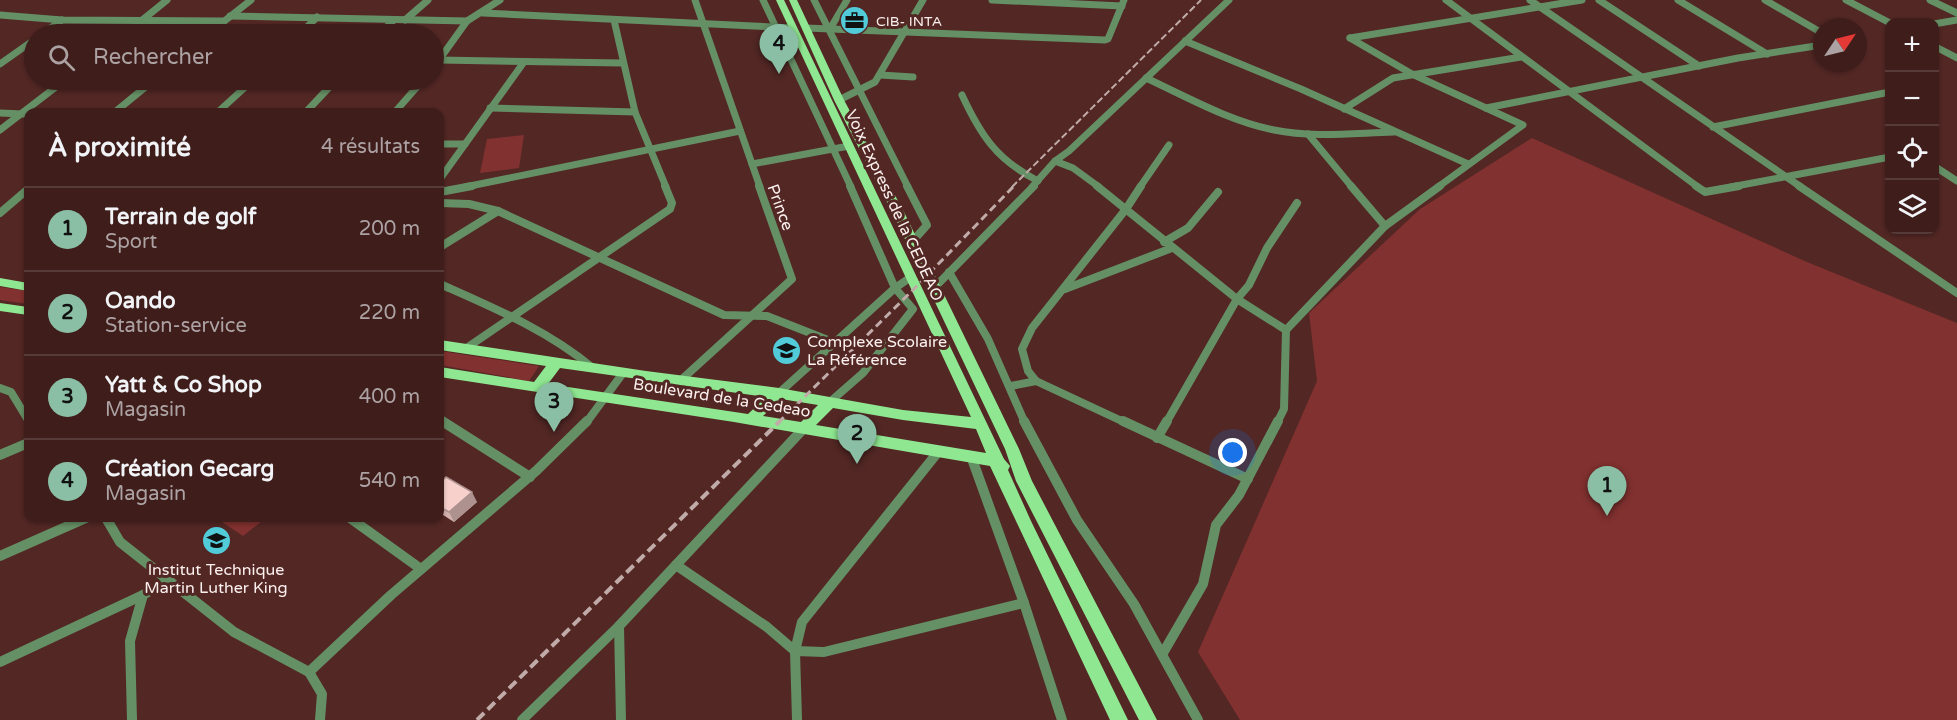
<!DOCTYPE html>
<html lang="fr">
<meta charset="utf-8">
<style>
:root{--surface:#3e1d1b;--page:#452624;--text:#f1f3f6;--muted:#ada2a3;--line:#573b3a;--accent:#8abfa5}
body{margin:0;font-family:"Varela Round",sans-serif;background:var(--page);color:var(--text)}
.controls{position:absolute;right:18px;top:18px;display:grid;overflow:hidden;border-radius:12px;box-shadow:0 2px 4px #0004}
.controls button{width:54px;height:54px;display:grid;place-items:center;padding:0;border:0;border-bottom:2px solid var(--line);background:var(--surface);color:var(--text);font:30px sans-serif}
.compass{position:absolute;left:1813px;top:18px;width:54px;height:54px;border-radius:50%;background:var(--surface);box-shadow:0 2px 4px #0004;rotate:55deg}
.you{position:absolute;left:1233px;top:453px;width:21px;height:21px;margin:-15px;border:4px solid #fff;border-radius:50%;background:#1a73e8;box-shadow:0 0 0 9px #1a73e833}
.badge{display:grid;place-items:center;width:39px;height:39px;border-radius:50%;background:var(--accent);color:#111;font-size:20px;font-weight:700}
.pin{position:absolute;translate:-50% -50px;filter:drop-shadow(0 2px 3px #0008)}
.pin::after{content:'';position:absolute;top:32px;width:21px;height:18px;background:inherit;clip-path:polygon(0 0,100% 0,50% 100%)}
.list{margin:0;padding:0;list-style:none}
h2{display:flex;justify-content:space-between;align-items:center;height:78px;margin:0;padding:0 24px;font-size:26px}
h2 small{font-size:20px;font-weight:400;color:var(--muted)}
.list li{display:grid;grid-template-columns:39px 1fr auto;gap:18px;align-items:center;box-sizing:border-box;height:84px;padding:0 24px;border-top:2px solid var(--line)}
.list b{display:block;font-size:22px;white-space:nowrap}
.list p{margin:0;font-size:20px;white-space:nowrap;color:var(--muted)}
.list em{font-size:20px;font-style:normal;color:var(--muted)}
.icon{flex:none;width:33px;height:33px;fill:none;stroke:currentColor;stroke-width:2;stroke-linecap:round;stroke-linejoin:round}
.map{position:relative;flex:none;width:1957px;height:720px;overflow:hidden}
.search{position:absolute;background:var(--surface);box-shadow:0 2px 4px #0004;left:24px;top:24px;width:420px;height:66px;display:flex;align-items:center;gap:15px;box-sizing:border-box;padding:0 21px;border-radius:33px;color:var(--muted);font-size:22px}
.panel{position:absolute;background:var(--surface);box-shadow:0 2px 4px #0004;left:24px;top:108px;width:420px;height:414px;border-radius:12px}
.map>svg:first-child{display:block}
</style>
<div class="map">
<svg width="1957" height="720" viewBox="0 0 1957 720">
<rect width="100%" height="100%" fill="#522724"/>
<g fill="#81312f">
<polygon points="524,135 519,168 480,173 487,139"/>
<polygon points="1532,138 1807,262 1957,323 1957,720 1240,720 1198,652 1317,381 1309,313 1420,209"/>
<polygon points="0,287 28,291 28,304 0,300"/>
<polygon points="440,351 539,366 529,381 440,365"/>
<polygon points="216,518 266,518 243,536"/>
</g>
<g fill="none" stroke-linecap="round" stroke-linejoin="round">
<g stroke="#658f65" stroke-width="7">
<polyline points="695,0 760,187"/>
<polyline points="763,0 851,187"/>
<polyline points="814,0 908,187"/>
<polyline points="992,0 1122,6"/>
<polyline points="1446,0 1698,187"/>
<polyline points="1530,0 1801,187"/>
<polyline points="1599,0 1699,66"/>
<polyline points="1678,0 1767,54"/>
<polyline points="1765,0 1822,33"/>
<polyline points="1846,0 1890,23"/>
<polyline points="1930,0 1957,13"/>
<polyline points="483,13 793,28"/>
<polyline points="0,15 62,20 224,21"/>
<polyline points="230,16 467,21"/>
<polyline points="405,20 428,0"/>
<polyline points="614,20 635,112 666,187"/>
<polyline points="1934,24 1957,20"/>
<polyline points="806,28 1105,40 1108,39 1124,0"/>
<polyline points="830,29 847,0"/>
<polyline points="42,34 62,20"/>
<polyline points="125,34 167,0"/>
<polyline points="208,34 251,0"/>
<polyline points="300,34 317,17"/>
<polyline points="379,34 394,20"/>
<polyline points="1350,38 1582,0"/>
<polyline points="1350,38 1412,74 1523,125 1438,187"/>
<polyline points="1185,41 1301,89 1468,164"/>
<polyline points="1934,46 1957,58"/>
<polyline points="439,60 622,63"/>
<polyline points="0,64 34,40"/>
<polyline points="434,67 467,21 500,0"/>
<polyline points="880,75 913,77"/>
<path d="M1146,78c41,19 83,43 128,52 39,8 80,3 120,2"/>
<path d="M962,95c19,41 35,65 76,86"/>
<polyline points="839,100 875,82 923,0"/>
<polyline points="490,108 635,112"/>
<polyline points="1486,108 1738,58 1822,45"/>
<polyline points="1344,109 1393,78 1521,57"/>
<polyline points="115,112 154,80"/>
<polyline points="218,112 253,80"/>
<polyline points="306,112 336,80"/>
<polyline points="395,112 423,80"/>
<polyline points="0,113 23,114"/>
<polyline points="1713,127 1890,92"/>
<polyline points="0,130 65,80"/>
<polyline points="1308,134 1352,187"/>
<polyline points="440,144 465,144"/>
<polyline points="1055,161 1073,168 1099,187"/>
<polyline points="752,164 849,146"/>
<polyline points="1934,166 1957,181"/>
<polyline points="440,179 524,62"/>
<polyline points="465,187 740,131"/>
<polyline points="1032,187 1055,161 1069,151 1229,0"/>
<polyline points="1140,187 1169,145"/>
<polyline points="1731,187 1890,157"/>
</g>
<g stroke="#658f65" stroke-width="8">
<polyline points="907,186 927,225 912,242"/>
<polyline points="1097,186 1237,299 1286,330"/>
<polyline points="1351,186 1385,226"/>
<polyline points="1696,186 1705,192 1739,186"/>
<polyline points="1799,186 1957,293"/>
<polyline points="440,192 472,186"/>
<polyline points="440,203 469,204 498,211 724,315 767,316 833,342"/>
<polyline points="0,213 28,189"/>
<polyline points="1164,242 1188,228 1218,192"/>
<polyline points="440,247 498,211"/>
<polyline points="949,272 988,339 1025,423"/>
<path d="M440,284c54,24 107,46 153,84"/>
<polyline points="934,288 1034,186"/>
<polyline points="1065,289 1172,248"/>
<polyline points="465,349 670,209 672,203 665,186"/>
<polyline points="680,381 792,279 759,186"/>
<polyline points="1036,381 1028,371 1022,349 1032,328 1126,209 1141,186"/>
<polyline points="1011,386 1036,381 1126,423"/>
<polyline points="0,388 11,392 28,420"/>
<polyline points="779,393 895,288 911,277"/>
<polyline points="831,401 863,373 913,309 895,288 850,186"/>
<polyline points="440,420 444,423"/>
<polyline points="586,423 623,373"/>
<polyline points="1166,423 1237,299 1249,285 1267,248 1297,203"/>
<polyline points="1277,423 1284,409 1286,330 1385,226 1440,186"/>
</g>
<g stroke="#658f65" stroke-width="10">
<polyline points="442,421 530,477"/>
<polyline points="1024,421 1077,520 1134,604 1198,720"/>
<polyline points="1123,421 1248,479"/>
<polyline points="1157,438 1167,421"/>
<polyline points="0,455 28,443"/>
<polyline points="971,456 1024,603 1062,720"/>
<polyline points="106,518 120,542 234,632 309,672"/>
<polyline points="350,518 421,569"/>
<polyline points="0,556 86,518"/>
<polyline points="676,565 767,627 795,651 824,652 1024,603"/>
<polyline points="619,626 621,720"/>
<polyline points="1163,653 1203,584 1216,525 1239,495 1278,421"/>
<polyline points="0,662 143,595 168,580"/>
<polyline points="132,720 130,641 143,595"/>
<polyline points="320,720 322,694 309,672 391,595 536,471 587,421"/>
<polyline points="522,720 619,626 804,428"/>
<polyline points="797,720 795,651 802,622 938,452"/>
</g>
<g fill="#8fe891" fill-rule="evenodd">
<path d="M776,0h8l220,459 6,7 -2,4 23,51 97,199h-18l-120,-254 -256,-44 -294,-45v-10l94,15 12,-16 -106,-16v-10l206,31 133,17 124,22 68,7zM560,368l206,29 -18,17 -200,-30zM781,399l37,6 -17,17 -38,-6zM833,408l70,12 73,9 10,24 -170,-28z"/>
<polygon points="789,0 797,0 844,100 905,214 1019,449 1032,481 1157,720 1139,720 1016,481 1005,449 893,214 834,100"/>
<polygon points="0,278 28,283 28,291 0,286"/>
<polygon points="0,303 28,307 28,315 0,311"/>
</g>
<polyline stroke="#c1aba9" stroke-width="2" stroke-dasharray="7 3" stroke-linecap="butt" points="1012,187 1201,0"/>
<polyline stroke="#c1aba9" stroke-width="3" stroke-dasharray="8 4.5" stroke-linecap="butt" points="778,423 916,287 1014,186"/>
<polyline stroke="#c1aba9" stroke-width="4" stroke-dasharray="10 5" stroke-linecap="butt" points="477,720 780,421"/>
</g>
<polygon fill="#d4b3af" points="440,483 477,502 454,522 440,513"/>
<polygon fill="#ad928f" points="472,492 477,502 454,522 449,512"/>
<polygon fill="#f7d0cc" stroke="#ad928f" stroke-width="1.5" points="446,477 472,492 449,512 440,507 440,483"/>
<defs>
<symbol id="office-disc" viewBox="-11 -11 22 22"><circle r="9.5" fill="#52cbd8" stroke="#522724"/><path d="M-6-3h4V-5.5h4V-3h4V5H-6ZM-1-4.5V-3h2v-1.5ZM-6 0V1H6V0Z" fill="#111"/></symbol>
<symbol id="school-disc" viewBox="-11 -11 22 22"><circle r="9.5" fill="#52cbd8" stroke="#522724"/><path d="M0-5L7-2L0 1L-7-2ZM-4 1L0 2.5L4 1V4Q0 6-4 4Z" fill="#111"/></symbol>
</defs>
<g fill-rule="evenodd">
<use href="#office-disc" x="838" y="4" width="33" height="33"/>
<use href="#school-disc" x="770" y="334" width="33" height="33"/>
<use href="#school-disc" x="200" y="524" width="33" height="33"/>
</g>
<g text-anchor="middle" stroke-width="6" stroke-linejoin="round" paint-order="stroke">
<g font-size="14" fill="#fbf0ee" stroke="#522724" text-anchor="start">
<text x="876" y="26">CIB- INTA</text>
</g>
<g font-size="16" fill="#fbf0ee" stroke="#522724">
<text transform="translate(895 205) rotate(65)" y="6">Voix Express de la CEDEAO</text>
<text transform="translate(781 207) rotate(70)" y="6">Prince</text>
<text transform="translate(722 397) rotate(9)" y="6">Boulevard de la Cedeao</text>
</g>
<g font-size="16" fill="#fbf0ee" stroke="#522724" text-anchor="start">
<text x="807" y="347">Complexe Scolaire<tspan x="807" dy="18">La Référence</tspan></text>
<text x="216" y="575" text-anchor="middle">Institut Technique<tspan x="216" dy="18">Martin Luther King</tspan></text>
</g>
</g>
</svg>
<div class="controls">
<button>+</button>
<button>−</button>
<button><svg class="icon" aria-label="locate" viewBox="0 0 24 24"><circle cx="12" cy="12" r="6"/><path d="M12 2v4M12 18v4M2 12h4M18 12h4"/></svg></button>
<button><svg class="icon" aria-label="layers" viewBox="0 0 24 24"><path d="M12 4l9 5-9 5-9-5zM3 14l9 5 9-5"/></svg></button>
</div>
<svg class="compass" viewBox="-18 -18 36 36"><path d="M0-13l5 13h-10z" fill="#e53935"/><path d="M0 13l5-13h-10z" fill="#ada2a3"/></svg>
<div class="you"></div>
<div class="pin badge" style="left:1607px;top:516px">1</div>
<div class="pin badge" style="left:857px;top:464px">2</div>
<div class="pin badge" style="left:554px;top:432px">3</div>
<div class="pin badge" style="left:779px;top:74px">4</div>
<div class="search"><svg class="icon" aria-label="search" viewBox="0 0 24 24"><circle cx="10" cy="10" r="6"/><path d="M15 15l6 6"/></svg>Rechercher</div>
<section class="panel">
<h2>À proximité<small>4 résultats</small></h2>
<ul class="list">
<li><span class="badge">1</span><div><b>Terrain de golf</b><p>Sport</p></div><em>200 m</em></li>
<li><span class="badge">2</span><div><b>Oando</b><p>Station-service</p></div><em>220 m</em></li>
<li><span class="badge">3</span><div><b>Yatt &amp; Co Shop</b><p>Magasin</p></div><em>400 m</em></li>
<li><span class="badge">4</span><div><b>Création Gecarg</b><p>Magasin</p></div><em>540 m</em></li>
</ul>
</section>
</div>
